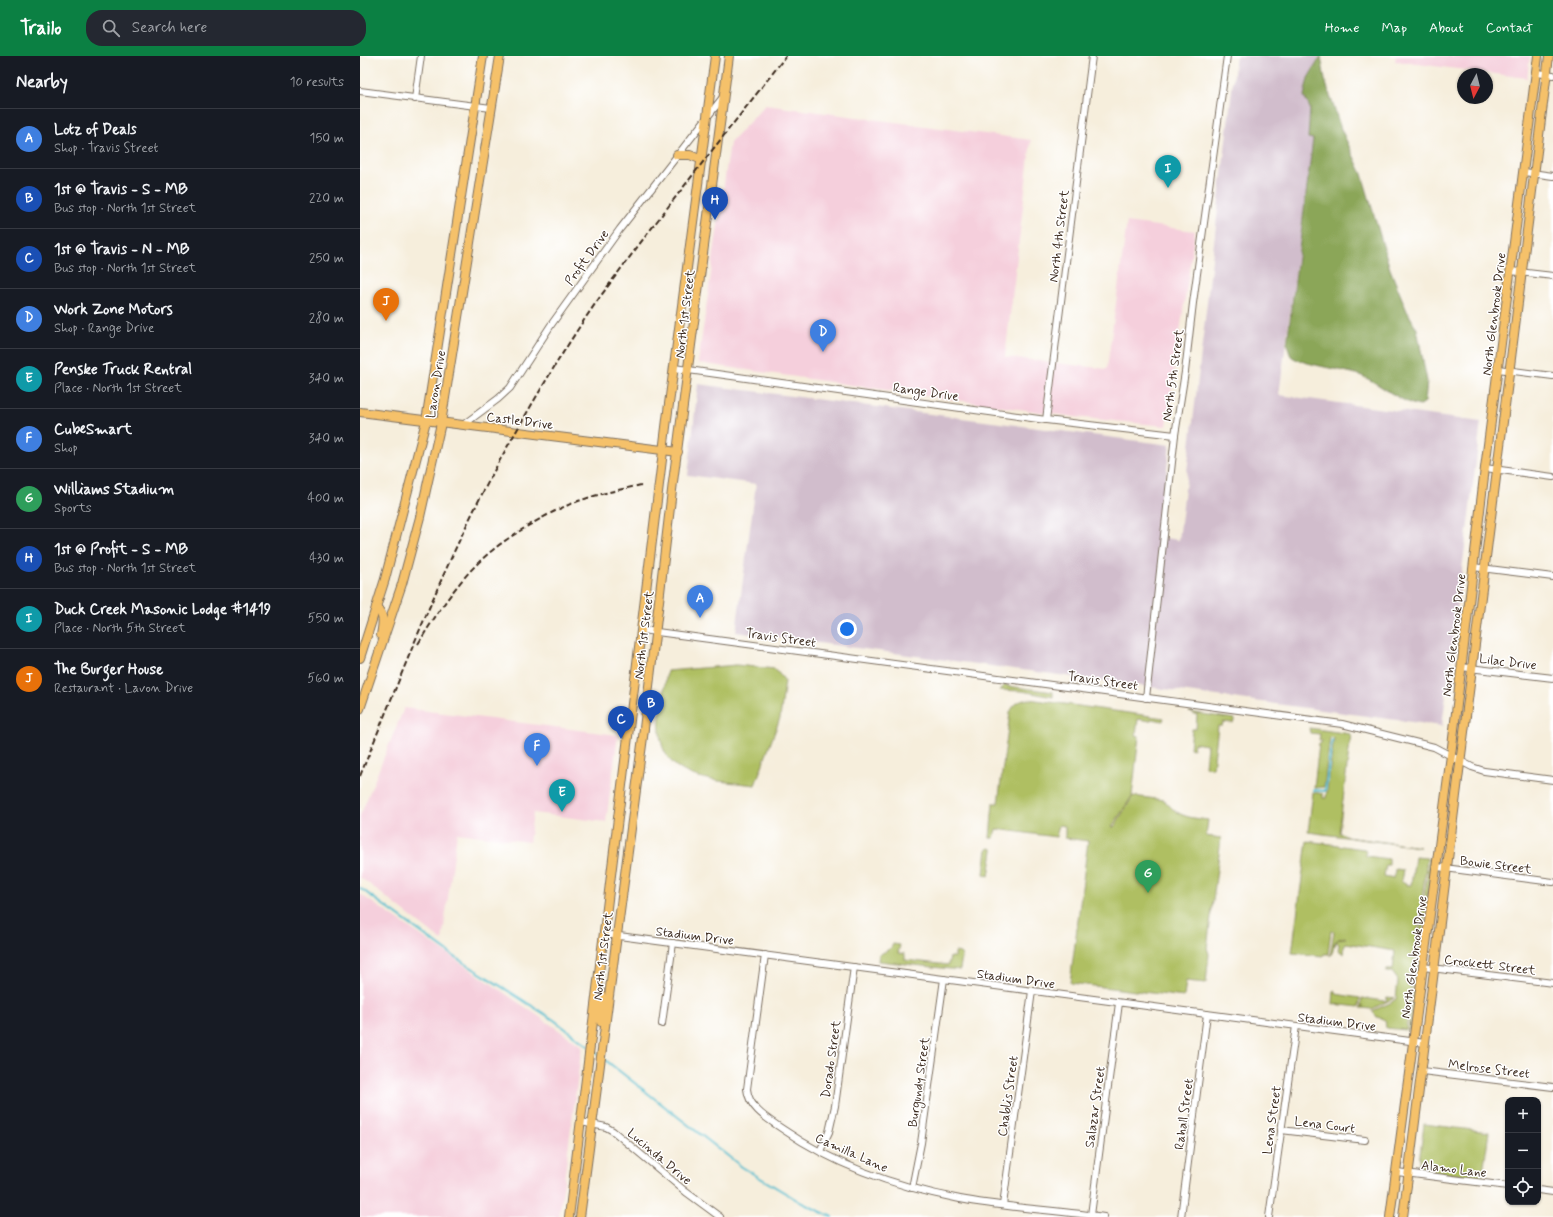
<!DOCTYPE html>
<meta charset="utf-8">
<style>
:root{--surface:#171b24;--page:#242831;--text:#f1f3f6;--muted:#9ea1a6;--line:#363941;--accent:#0b8043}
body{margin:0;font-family:Mynerve,sans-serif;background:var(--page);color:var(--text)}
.controls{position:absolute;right:12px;bottom:12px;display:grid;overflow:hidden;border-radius:8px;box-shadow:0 1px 3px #0004}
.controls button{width:36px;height:36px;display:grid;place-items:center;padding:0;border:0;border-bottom:1px solid var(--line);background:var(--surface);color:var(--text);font:20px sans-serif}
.compass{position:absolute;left:1097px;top:12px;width:36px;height:36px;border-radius:50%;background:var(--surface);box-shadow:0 1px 3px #0004;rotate:187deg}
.you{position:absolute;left:487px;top:573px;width:14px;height:14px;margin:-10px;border:3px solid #fff;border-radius:50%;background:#1a73e8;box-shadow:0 0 0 6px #1a73e833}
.badge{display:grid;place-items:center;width:26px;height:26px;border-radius:50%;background:var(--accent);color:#fff;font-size:13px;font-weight:700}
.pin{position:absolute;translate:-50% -33px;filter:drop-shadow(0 1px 2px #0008)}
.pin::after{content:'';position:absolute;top:21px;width:14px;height:12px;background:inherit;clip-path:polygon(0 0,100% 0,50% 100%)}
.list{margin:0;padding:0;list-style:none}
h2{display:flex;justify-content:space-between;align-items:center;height:52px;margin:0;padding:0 16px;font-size:17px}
h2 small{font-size:13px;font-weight:400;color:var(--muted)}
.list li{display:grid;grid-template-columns:26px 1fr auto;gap:12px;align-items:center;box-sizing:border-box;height:60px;padding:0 16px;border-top:1px solid var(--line)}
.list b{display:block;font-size:15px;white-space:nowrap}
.list p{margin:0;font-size:13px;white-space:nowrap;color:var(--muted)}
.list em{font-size:13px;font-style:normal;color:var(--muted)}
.icon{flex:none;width:22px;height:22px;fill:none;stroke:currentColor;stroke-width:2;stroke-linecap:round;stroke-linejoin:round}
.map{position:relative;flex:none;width:1193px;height:1161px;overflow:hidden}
header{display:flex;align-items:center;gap:24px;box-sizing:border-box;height:56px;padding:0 20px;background:var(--accent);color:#fff}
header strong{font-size:19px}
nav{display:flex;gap:22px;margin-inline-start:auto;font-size:14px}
.search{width:280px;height:36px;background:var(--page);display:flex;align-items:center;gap:10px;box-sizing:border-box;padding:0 14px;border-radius:16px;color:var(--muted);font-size:15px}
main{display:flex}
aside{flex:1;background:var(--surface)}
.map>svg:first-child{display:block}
</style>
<header>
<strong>Trailo</strong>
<div class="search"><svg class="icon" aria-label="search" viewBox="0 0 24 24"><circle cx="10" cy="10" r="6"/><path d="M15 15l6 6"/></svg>Search here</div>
<nav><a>Home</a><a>Map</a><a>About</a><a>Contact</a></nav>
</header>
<main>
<aside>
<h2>Nearby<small>10 results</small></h2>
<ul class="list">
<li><span class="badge" style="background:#3f7fe0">A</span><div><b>Lotz of Deals</b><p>Shop · Travis Street</p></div><em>150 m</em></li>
<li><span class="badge" style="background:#1a4fb4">B</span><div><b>1st @ Travis - S - MB</b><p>Bus stop · North 1st Street</p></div><em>220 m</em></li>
<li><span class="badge" style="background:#1a4fb4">C</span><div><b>1st @ Travis - N - MB</b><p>Bus stop · North 1st Street</p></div><em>250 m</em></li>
<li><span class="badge" style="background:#3f7fe0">D</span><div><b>Work Zone Motors</b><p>Shop · Range Drive</p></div><em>280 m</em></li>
<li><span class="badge" style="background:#0f9aa8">E</span><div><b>Penske Truck Rentral</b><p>Place · North 1st Street</p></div><em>340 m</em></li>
<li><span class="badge" style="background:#3f7fe0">F</span><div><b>CubeSmart</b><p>Shop</p></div><em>340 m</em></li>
<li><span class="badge" style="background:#2e9e5b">G</span><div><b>Williams Stadium</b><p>Sports</p></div><em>400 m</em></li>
<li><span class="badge" style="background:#1a4fb4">H</span><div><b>1st @ Profit - S - MB</b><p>Bus stop · North 1st Street</p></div><em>430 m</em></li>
<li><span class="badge" style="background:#0f9aa8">I</span><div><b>Duck Creek Masonic Lodge #1419</b><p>Place · North 5th Street</p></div><em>550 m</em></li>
<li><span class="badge" style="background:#e8710a">J</span><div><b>The Burger House</b><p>Restaurant · Lavon Drive</p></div><em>560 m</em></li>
</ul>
</aside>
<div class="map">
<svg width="1193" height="1161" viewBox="0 0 1193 1161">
<rect width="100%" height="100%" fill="#fff"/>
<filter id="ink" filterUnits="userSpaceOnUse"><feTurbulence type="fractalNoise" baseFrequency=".025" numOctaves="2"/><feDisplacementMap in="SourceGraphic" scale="8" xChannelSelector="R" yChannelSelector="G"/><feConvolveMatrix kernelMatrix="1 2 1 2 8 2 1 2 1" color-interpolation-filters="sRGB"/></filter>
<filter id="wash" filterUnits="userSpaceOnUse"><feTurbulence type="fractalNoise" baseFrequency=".012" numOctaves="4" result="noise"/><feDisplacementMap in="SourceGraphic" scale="16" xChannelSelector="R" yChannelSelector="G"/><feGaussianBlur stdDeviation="0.9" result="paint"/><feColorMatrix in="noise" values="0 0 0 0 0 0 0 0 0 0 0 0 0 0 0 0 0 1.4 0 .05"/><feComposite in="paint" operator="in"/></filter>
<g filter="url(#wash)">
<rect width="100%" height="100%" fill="#f6eedc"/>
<g fill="#f5cfdc">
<polygon points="1036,0 1170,0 1167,22 1035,5"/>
<polygon points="405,49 671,84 645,301 747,313 767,166 835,175 806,370 715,361 338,307 370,87"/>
<polygon points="44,652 258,679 246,766 173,757 169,786 97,777 82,885 0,821 0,760"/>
<polygon points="0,838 222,990 199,1161 0,1161"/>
</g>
<polygon fill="#d1bdcc" points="876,0 960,0 948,22 944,40 950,52 948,82 953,83 919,339 1121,366 1082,670 376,576 396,428 328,419 338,328 810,389 798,481 819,484"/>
<g fill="#afbf62" stroke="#757440">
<path d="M376,609l39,4 10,12 -5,37 -25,67c-37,-5 -92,-2 -95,-53 -2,-18 5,-43 7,-61z"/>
<polygon points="646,628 647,630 693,636 693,641 662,635 640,634"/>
<path d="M669,643l135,19 -1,3 -12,-2 -1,2 -12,-2 -2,16 3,1 -7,60 -20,31h2l19,-31 31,4c15,17 22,17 44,20l-2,16 15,2 -14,110 2,6 -3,29 -20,-2 -2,16 -114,-14 18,-142 -23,-3v-12l-6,-1 -3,12 -60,-8 -2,9h-4l3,-35h5l12,-90c3,-9 10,-13 19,-14z"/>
<polygon points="829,656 875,663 873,667 863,666 862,670 858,670 853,712 845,711 847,689 834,687 833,693 830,692 832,673 836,673 837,659"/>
<polygon points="949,672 991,678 979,777 984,778 986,781 1060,791 948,776 953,736 963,738 963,742 966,742 974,682 970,681 964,731 954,732 959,687 961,687 962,684 959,684 960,678 950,677"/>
<path d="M947,785l31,4 3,2 1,-1 22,3 2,1v6l23,3v6h-3l-2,11 10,2 1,-9 8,1 -2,12 5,1v2h5l4,-28 12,1 -21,172 -20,-2 -1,-8 -8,-3 -5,-6 18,-8 6,-4 2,-19 -6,-8h-6l1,-2h6l2,-19 -49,-8 -3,7 1,4 -6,-4 1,-6 -3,-2 -1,4 -1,-2c2,-5 7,-6 12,-6l-1,-1c-17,4 -7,9 -15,19l4,-25h-3l-3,23h-4l-1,2 -31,-3z"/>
<polygon points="631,792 633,794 629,820 624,818 627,793"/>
<polygon points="1069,802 1072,806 1051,970 1049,974 1048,974"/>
<polygon points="533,888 540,889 538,897 545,898 545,904 588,909 590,901 595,901 595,896 600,897 602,899 600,914 518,905 519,899 531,892"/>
<polygon points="974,934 976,935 976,938 1000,942 999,951 973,948"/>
<polygon points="1027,941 1034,942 1012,953 1001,952 1001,950 1004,950 1001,949 1002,942 1026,945"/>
<polygon points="1064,1068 1129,1076 1122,1122 1058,1114"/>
</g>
<path fill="#8ba658" stroke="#63683b" d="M961,0l4,24 16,49 21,45 28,95 17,42 10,18 10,52 -2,21 -6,4c-21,-5 -37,-21 -57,-30 -15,-6 -64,-12 -71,-20 -2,-3 -3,-9 -4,-12l26,-205 -5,-1 2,-30 -6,-12 4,-18z"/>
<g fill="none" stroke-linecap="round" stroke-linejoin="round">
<g stroke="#54bed0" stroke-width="2">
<polyline points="953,734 965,735 972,684"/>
<polyline points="0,832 95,901 194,964 228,990"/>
<polyline points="232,993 239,999"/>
<polyline points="244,1003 382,1111 442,1147 472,1161"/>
</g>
</g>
</g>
<g filter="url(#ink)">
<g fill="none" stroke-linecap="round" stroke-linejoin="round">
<defs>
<g id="minor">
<polyline points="1176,17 1193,19"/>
<polyline points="0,35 131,52"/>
<polyline points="55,43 61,0"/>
<polyline points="1164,116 1193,120"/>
<polyline points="1151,215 1193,220"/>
<polyline points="314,312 686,364 815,379"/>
<polyline points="1138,313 1193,320"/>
<polyline points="686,364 732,0"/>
<polyline points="103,369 138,343 150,332 191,269 260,173 363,41"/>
<polyline points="1125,412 1193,421"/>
<polyline points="1113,511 1193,521"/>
<polyline points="282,574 982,668 1074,691 1112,711 1124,715 1193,724"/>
<polyline points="1101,611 1193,622"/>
<polyline points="786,642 815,379 825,316 833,247 867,0"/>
<polyline points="1077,811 1193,826"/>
<polyline points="244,878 1065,987"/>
<path d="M405,899l-18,134c2,20 21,30 37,41 52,36 114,57 176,69 47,9 96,11 144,18"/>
<polyline points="1063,911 1193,927"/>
<polyline points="302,968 313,887"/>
<polyline points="1062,1015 1193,1031"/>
<polyline points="221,1066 246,1071 253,1075 326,1136 360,1161"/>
<polyline points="921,1074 1005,1084"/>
<polyline points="460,1095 469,1076 475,1050 494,911"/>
<polyline points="1037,1116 1148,1130"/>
<polyline points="552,1132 561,1087 584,923"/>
<polyline points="1178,1134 1193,1136"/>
<polyline points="643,1149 672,935"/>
<polyline points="731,1159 759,947"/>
<polyline points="821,1161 847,958"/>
<polyline points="909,1161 936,970"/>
</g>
<g id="major">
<polyline points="317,99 330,99 342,104"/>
<polyline points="0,356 318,396"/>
<path d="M16,551c9,8 7,17 5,28"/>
<polyline points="0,602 25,523 66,365 123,0"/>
<polyline points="0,653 42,528 60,461 81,367 140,0"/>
<polyline points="239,934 241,938 241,966"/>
<polyline points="209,1161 307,363 355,0"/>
<polyline points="220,1161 283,681 313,426 369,0"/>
<polyline points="1030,1161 1091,699 1125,412 1178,0"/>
<polyline points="1043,1161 1189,0"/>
</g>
</defs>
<use href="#minor" stroke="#7c6f60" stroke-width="8"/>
<use href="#major" stroke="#7c6f60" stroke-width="10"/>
<use href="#minor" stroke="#fff" stroke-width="6"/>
<use href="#major" stroke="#f5c16b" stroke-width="8"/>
<g stroke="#3b2a1e" stroke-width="2" stroke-dasharray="6 3" stroke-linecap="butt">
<path d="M58,588c21,-34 44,-70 76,-95 20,-16 57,-38 82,-47 21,-8 43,-12 65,-17"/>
<path d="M0,720c48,-117 93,-237 157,-346 26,-45 53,-91 83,-133 60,-82 124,-161 186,-241"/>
</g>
</g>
</g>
<g text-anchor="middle" stroke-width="3" stroke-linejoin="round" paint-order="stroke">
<g font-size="13" fill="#3b2a1e" stroke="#fff">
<text transform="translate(698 180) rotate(-83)" y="5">North 4th Street</text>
<text transform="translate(226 201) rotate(-54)" y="5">Profit Drive</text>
<text transform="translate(324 258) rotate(-83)" y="5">North 1st Street</text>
<text transform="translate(1133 258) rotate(-83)" y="5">North Glenbrook Drive</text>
<text transform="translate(812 319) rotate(-82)" y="5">North 5th Street</text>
<text transform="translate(75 328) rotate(-81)" y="5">Lavon Drive</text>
<text transform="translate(566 335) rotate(8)" y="5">Range Drive</text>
<text transform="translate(160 364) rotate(7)" y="5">Castle Drive</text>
<text transform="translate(283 579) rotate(-83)" y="5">North 1st Street</text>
<text transform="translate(1093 579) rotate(-83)" y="5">North Glenbrook Drive</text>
<text transform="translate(421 581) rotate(8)" y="5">Travis Street</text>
<text transform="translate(1148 605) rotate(7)" y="5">Lilac Drive</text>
<text transform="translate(743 624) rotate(8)" y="5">Travis Street</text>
<text transform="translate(1136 808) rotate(7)" y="5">Bowie Street</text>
<text transform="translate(335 879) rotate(7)" y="5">Stadium Drive</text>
<text transform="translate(242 900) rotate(-83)" y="5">North 1st Street</text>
<text transform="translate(1053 901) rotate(-82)" y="5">North Glenbrook Drive</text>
<text transform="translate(1130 908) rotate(7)" y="5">Crockett Street</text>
<text transform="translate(656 922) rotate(8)" y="5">Stadium Drive</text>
<text transform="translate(977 965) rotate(7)" y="5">Stadium Drive</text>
<text transform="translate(470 1003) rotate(-82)" y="5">Dorado Street</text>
<text transform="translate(1129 1012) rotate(7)" y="5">Melrose Street</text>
<text transform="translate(558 1026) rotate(-82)" y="5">Burgundy Street</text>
<text transform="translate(647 1040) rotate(-82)" y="5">Chablis Street</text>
<text transform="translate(734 1051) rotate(-82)" y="5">Salazar Street</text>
<text transform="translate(823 1058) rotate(-82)" y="5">Rahall Street</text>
<text transform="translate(911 1064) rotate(-82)" y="5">Lena Street</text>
<text transform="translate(965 1068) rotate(7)" y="5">Lena Court</text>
<text transform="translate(492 1096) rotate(24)" y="5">Camilla Lane</text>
<text transform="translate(300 1100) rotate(40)" y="5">Lucinda Drive</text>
<text transform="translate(1094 1112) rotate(7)" y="5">Alamo Lane</text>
</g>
</g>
</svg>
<div class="controls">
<button>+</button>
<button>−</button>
<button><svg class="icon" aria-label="locate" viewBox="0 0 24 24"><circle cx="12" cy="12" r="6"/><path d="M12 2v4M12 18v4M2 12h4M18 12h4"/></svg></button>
</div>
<svg class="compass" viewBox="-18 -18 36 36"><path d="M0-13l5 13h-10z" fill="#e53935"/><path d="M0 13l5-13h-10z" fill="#9ea1a6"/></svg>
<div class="you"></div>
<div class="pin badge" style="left:340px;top:562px;background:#3f7fe0">A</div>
<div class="pin badge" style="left:291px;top:667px;background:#1a4fb4">B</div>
<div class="pin badge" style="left:261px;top:683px;background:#1a4fb4">C</div>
<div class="pin badge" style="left:463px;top:296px;background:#3f7fe0">D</div>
<div class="pin badge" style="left:202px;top:756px;background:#0f9aa8">E</div>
<div class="pin badge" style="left:177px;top:710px;background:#3f7fe0">F</div>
<div class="pin badge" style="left:788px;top:837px;background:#2e9e5b">G</div>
<div class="pin badge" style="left:355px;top:164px;background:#1a4fb4">H</div>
<div class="pin badge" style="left:808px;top:132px;background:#0f9aa8">I</div>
<div class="pin badge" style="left:26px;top:265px;background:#e8710a">J</div>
</div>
</main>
